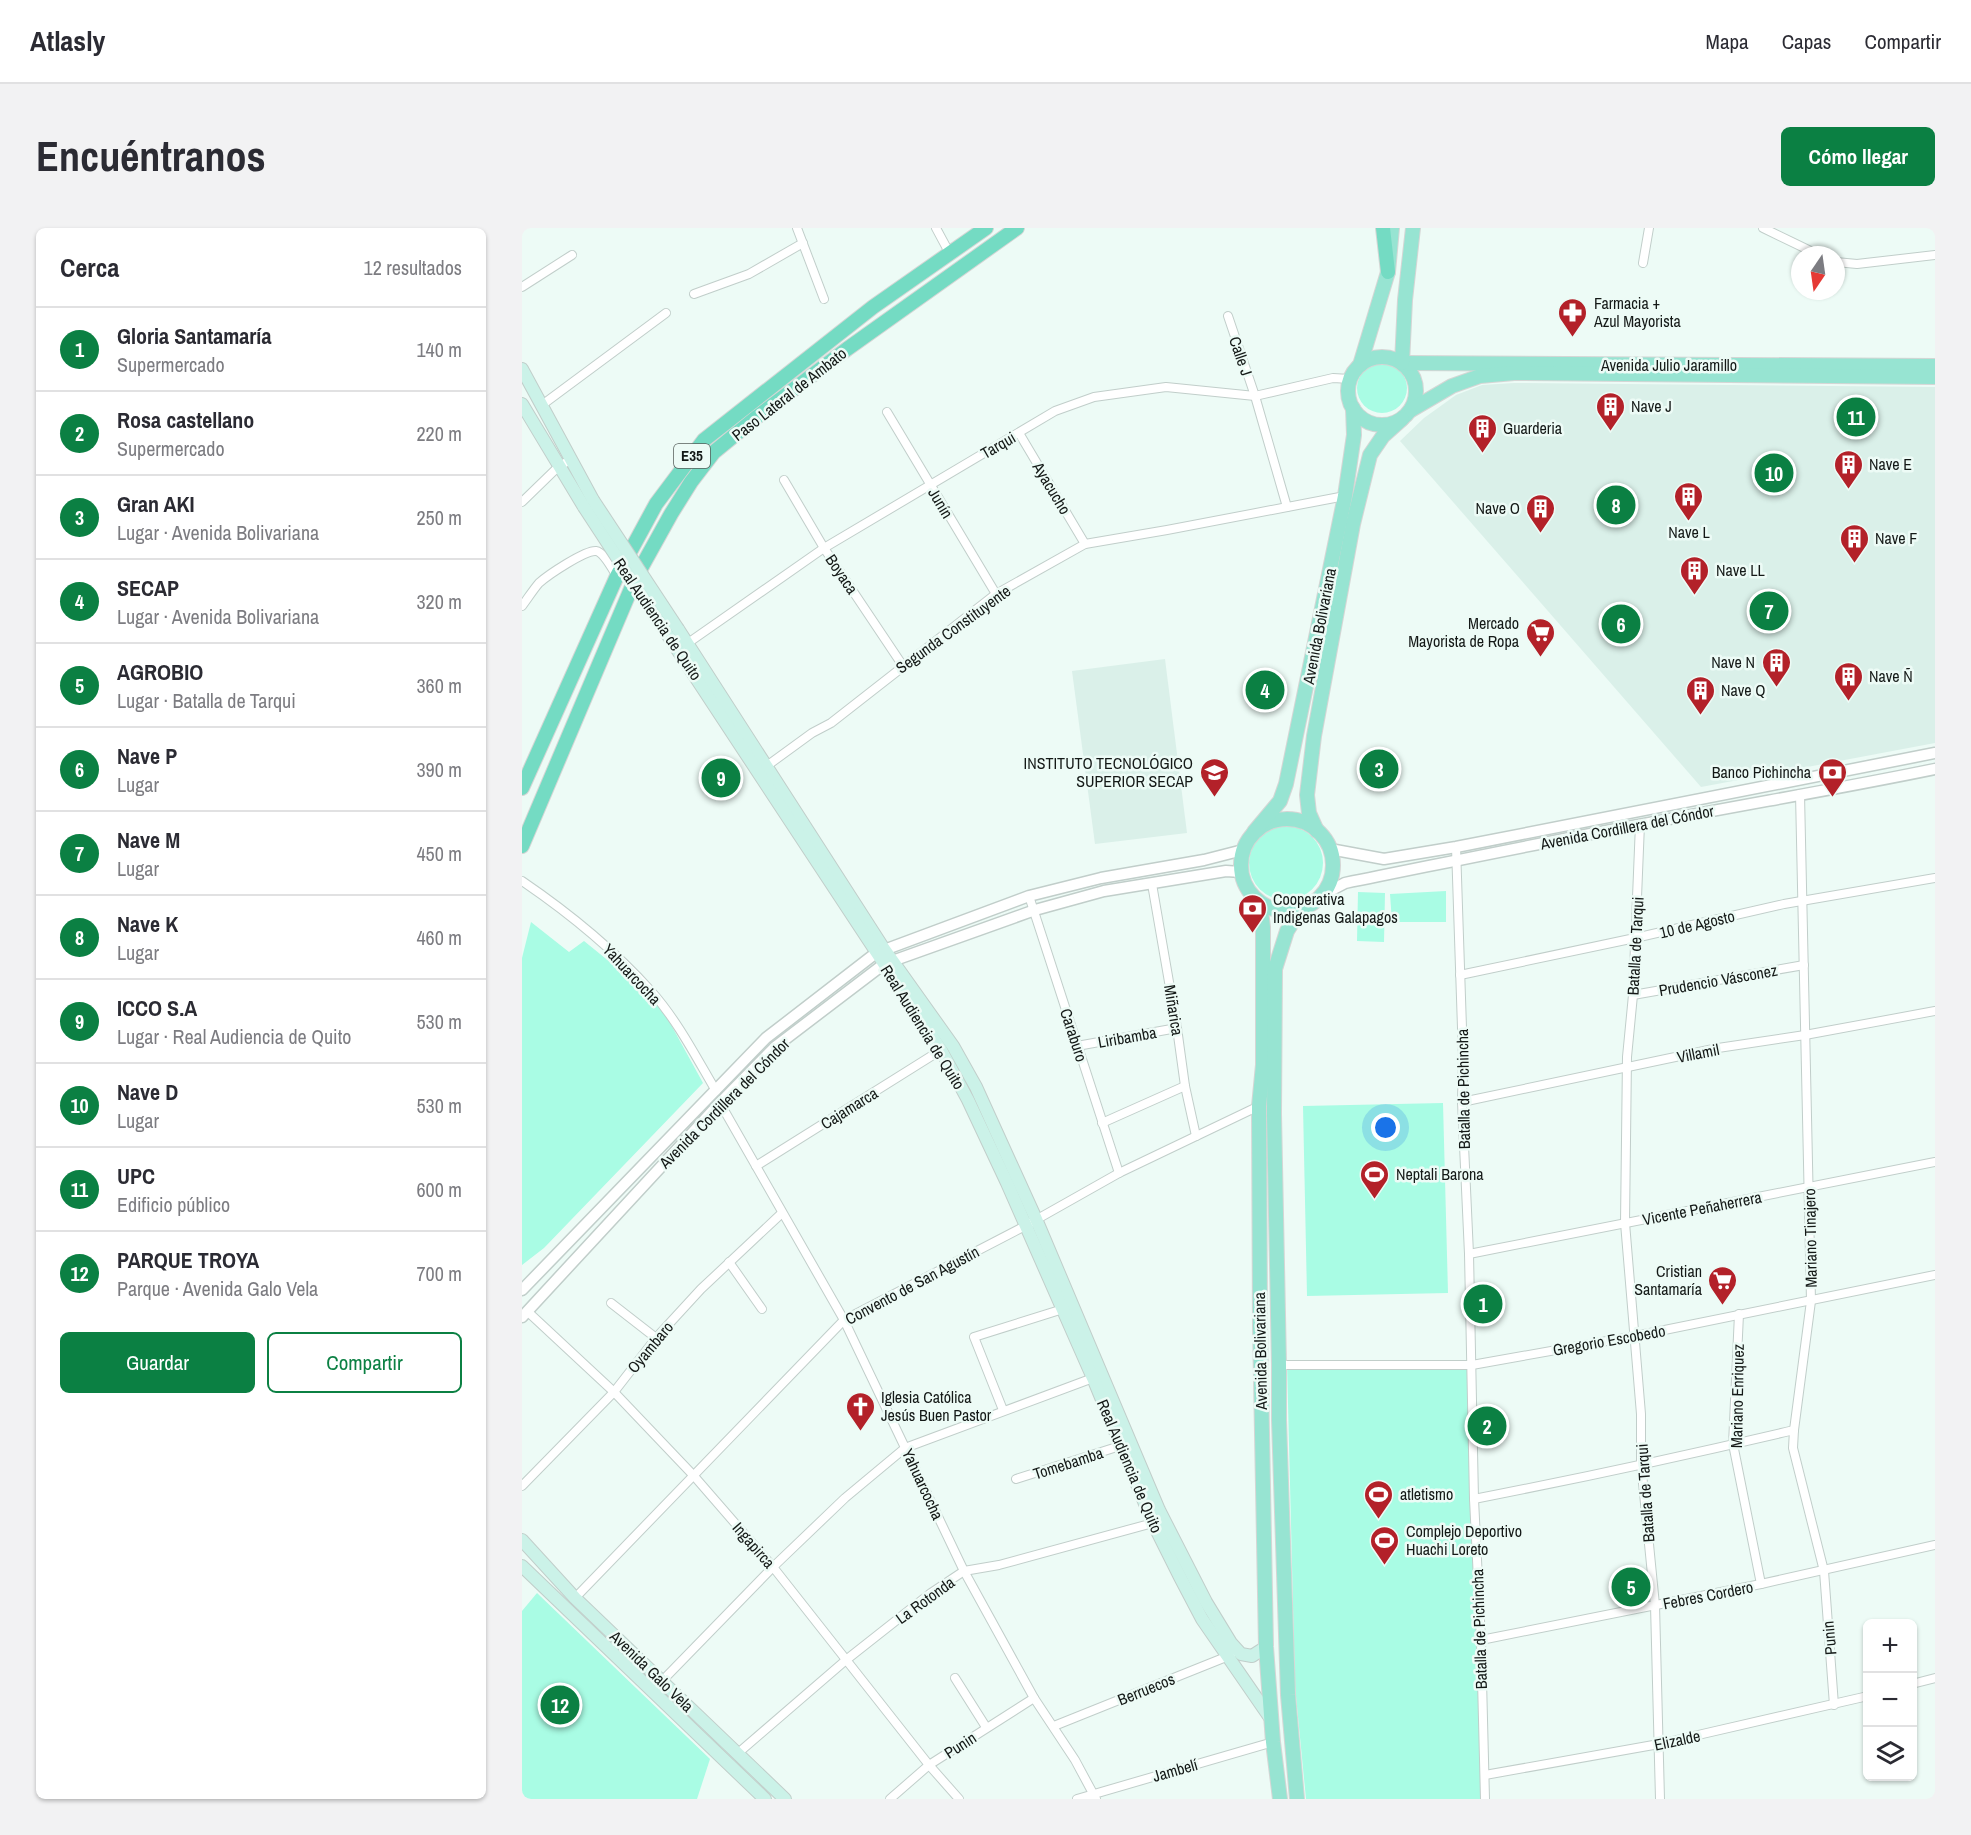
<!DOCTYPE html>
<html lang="es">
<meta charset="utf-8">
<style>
:root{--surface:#fff;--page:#f2f2f3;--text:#2b2b33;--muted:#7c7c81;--line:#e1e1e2;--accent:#0b8043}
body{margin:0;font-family:"Archivo Narrow",sans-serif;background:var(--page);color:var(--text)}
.controls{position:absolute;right:18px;bottom:18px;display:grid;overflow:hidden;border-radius:9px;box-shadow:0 2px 4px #0004}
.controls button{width:54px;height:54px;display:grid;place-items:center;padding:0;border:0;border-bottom:2px solid var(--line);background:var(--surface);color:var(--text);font:30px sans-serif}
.compass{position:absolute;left:1269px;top:18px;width:54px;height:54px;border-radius:50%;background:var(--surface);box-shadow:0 2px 4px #0004;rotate:193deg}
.you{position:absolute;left:864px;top:900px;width:21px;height:21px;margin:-15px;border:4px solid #fff;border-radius:50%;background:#1a73e8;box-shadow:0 0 0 9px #1a73e833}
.badge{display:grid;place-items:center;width:39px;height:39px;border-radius:50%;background:var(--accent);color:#fff;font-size:20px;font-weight:700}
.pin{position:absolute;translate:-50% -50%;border:3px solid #fff;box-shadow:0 2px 6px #0006}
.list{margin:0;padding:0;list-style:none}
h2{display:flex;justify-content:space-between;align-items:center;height:78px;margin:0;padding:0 24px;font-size:26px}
h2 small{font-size:20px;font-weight:400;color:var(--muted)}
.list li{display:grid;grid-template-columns:39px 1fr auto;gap:18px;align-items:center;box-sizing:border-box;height:84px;padding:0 24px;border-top:2px solid var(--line)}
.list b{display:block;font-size:22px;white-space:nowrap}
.list p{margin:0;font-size:20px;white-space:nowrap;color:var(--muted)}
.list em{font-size:20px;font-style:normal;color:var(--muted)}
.actions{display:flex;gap:12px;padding:18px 24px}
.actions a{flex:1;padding:14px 0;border:2px solid var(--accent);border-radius:9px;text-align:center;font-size:21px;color:var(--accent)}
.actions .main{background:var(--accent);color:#fff}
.icon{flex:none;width:33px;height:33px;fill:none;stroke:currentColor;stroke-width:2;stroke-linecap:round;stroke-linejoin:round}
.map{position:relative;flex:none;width:1413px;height:1571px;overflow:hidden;border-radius:9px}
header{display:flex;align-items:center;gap:36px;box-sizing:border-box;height:84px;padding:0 30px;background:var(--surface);border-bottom:2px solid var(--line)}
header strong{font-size:28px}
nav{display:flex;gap:33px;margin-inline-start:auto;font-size:21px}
.intro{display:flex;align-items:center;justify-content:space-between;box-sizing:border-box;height:144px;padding:0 36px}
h1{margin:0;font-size:42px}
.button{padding:15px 27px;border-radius:9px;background:var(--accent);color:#fff;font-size:21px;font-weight:700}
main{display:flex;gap:36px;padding:0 36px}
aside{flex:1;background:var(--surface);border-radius:9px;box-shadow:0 2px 4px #0004}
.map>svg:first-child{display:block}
</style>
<header>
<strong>Atlasly</strong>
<nav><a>Mapa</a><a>Capas</a><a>Compartir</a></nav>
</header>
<div class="intro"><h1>Encuéntranos</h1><a class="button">Cómo llegar</a></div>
<main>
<aside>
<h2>Cerca<small>12 resultados</small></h2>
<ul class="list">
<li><span class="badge">1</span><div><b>Gloria Santamaría</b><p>Supermercado</p></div><em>140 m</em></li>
<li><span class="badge">2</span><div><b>Rosa castellano</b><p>Supermercado</p></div><em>220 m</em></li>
<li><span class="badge">3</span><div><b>Gran AKI</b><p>Lugar · Avenida Bolivariana</p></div><em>250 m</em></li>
<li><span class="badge">4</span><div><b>SECAP</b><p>Lugar · Avenida Bolivariana</p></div><em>320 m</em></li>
<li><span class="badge">5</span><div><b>AGROBIO</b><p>Lugar · Batalla de Tarqui</p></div><em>360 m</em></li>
<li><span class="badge">6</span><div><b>Nave P</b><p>Lugar</p></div><em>390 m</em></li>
<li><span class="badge">7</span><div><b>Nave M</b><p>Lugar</p></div><em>450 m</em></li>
<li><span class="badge">8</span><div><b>Nave K</b><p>Lugar</p></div><em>460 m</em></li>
<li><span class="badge">9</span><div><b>ICCO S.A</b><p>Lugar · Real Audiencia de Quito</p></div><em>530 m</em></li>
<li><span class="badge">10</span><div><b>Nave D</b><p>Lugar</p></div><em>530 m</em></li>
<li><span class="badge">11</span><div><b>UPC</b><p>Edificio público</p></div><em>600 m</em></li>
<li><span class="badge">12</span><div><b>PARQUE TROYA</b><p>Parque · Avenida Galo Vela</p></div><em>700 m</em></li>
</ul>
<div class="actions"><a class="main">Guardar</a><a>Compartir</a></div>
</aside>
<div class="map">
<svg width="1413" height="1571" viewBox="0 0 1413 1571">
<rect width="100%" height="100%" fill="#edfbf6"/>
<g fill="#daf0e9">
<polygon points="992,155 1413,159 1413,515 1179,559 878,213 902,190 934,167 960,157"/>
<polygon points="643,431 665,605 573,616 550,443"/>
</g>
<g fill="#a9fce4">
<circle cx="860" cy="160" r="25"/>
<circle cx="764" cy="635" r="37"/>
<polygon points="924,663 924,694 870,694 868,666"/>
<polygon points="836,664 863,665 862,714 835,713"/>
<polygon points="9,694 47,724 62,713 136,773 181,855 22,1020 0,1037 0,730"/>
<polygon points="921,875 926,1065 785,1068 781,878"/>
<polygon points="765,1135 951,1138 962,1571 784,1571 773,1458"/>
<polygon points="15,1365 188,1531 175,1571 0,1571 0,1383"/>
</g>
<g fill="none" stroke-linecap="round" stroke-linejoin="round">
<defs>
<g id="minor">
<polyline points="275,0 302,71"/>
<polyline points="414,0 428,26"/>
<polyline points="1241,0 1297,27"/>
<polyline points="1314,34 1335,36 1413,27"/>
<polyline points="1121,35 1127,0"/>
<polyline points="0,59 50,27"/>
<polyline points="172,66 227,46 281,15"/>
<polyline points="706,88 733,168 765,279"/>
<polyline points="20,177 144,85"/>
<polyline points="365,184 474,366"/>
<polyline points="497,205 563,316"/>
<polyline points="262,252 302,320 381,438"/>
<polyline points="0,274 36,239 48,232"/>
<path d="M0,378c6,-8 11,-16 17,-23 9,-8 46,-33 57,-32 8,1 16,18 21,25"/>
<polyline points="166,415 302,320 533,183 572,169 644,159 733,168 811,150 828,151"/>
<polyline points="242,540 290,505 309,495 474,366 563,316 645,302 823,268"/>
<polyline points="1278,566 1289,1073 1272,1202 1271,1220 1302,1343 1312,1477"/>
<polyline points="1118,596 1111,767 1105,829 1103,995 1119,1186 1119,1235 1133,1377 1138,1571"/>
<polyline points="934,619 941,830 940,874 947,1026 952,1271 959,1412 963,1571"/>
<path d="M0,653c47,32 91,68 129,110 26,29 45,66 65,100"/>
<polyline points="630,656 655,800 663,858 674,908"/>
<polyline points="507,668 597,945"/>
<polyline points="938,747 1113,710 1262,676 1413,650"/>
<polyline points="1111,767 1282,737"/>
<polyline points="555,818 655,800"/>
<polyline points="940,874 1196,820 1283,807 1413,783"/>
<polyline points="198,875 322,1092 442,1343 512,1470 553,1532 574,1571"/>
<polyline points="580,895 663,858"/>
<polyline points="234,938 419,822"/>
<polyline points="947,1026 1413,934"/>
<polyline points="207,1034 240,1081"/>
<polyline points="89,1075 134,1110"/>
<polyline points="5,1083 92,1164 172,1248 251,1339 407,1537 437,1571"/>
<polyline points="1217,1086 1211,1216 1239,1356"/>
<polyline points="757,1137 950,1137 1113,1108 1413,1047"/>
<polyline points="481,1182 452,1109 541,1081"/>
<polyline points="494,1251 598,1218"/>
<polyline points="0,1258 92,1164 134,1110 179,1061 260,985"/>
<path d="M952,1271c107,-21 214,-44 320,-69"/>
<polyline points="53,1370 322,1092 503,998 597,945 737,878"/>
<polyline points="959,1412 1239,1356 1413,1317"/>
<polyline points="433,1450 464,1499"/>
<polyline points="140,1453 251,1339 323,1270 383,1220 571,1150"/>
<polyline points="1390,1456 1413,1450"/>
<polyline points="532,1498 709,1427"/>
<polyline points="215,1526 324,1432 409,1365 442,1343 477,1337 631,1295"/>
<polyline points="963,1547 1137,1516 1346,1468"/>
<polyline points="368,1571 407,1537 512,1470"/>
<polyline points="555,1571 751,1514"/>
</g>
<g id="tertiary">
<polyline points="808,621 862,631 934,619 1413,525"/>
<path d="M800,667l23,-12c100,-20 199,-41 299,-59 97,-19 194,-35 291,-55"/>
<polyline points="0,1062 244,810 354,725 507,668 579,650 682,632 721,622"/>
<polyline points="0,1089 198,875 253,819 362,736 513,682 582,663 704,643 719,644"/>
</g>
<g id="secondary">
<polyline points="0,141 71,272"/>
<polyline points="0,176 62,279"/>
<polyline points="156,401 362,721 431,818 454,859 514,991 637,1282 684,1374 709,1415 719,1426 730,1428 744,1419"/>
<polyline points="145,406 419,822 446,872 485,955 571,1150 631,1295 658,1349 680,1391 749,1491"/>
<polyline points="0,1312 53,1370 263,1571"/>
<polyline points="0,1338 243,1571"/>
</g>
<g id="primary">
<circle cx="860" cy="163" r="34"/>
<polyline points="880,135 1413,138"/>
<polyline points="880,135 883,72 891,0"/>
<polyline points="838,137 866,44 870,0"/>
<polyline points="889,182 930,158 958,148 992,145 1413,149"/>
<circle cx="765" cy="637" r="46"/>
<polyline points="795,603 787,585 785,567 792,508 831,296 848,227 861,208 880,191"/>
<polyline points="732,604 758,573 764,556 823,268 832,207 831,180"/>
<polyline points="738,675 741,699 741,837 737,878 738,1098 744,1419 751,1514 758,1571"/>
<polyline points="775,1571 766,1467 757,1192 757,1137 752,886 753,741 765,703 778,682"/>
</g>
<g id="trunk">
<polyline points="861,0 866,44"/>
<polyline points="0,560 95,348 134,276 182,212 351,79 464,0"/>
<polyline points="0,618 114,349 149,286 169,254 192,224 236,188 325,121 495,0"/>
</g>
</defs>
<use href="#minor" stroke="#c1ceca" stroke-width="10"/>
<use href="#tertiary" stroke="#c1ceca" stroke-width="13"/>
<use href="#secondary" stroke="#c1ceca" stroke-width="14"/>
<use href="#primary" stroke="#d5d6d5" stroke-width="16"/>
<use href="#trunk" stroke="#d5d6d5" stroke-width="16"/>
<use href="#minor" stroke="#fff" stroke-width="8"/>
<use href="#tertiary" stroke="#fff" stroke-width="10"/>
<use href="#secondary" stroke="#cbf2e8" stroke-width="12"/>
<use href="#primary" stroke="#97e4d2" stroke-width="14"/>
<use href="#trunk" stroke="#74dbc3" stroke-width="14"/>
<defs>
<g id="secondary-bridge">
<polyline points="71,272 156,401"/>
<polyline points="62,279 145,406"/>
</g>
</defs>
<use href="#secondary-bridge" stroke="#c1ceca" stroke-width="14" stroke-linecap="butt"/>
<use href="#secondary-bridge" stroke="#cbf2e8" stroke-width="12"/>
</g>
<defs>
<symbol id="pharmacy-pin" viewBox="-11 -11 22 30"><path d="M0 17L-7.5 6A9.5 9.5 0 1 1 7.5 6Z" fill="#b32129" stroke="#edfbf6"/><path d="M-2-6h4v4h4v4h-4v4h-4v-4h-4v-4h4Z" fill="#fff"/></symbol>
<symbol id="building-pin" viewBox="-11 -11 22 30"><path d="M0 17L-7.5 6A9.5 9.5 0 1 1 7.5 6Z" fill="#b32129" stroke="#edfbf6"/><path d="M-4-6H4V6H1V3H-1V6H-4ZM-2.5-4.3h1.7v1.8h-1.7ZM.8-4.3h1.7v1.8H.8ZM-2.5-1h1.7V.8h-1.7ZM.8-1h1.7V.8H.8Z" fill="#fff"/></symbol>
<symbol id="supermarket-pin" viewBox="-11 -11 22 30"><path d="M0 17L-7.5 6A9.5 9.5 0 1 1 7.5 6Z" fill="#b32129" stroke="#edfbf6"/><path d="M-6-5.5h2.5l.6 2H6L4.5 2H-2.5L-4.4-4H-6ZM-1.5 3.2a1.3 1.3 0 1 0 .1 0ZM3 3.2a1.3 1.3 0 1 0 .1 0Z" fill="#fff"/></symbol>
<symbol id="university-pin" viewBox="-11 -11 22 30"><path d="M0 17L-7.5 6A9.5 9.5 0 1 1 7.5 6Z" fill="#b32129" stroke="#edfbf6"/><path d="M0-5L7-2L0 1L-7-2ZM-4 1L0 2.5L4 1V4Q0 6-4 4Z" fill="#fff"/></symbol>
<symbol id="bank-pin" viewBox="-11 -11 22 30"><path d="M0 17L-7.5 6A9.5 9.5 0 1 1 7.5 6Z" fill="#b32129" stroke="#edfbf6"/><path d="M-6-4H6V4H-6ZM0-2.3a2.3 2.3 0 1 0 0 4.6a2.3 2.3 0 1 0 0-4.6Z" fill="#fff"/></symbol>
<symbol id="stadium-pin" viewBox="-11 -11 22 30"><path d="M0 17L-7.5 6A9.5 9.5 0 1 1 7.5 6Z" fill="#b32129" stroke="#edfbf6"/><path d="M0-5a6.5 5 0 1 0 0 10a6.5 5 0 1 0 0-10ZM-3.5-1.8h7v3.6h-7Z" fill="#fff"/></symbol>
<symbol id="church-pin" viewBox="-11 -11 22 30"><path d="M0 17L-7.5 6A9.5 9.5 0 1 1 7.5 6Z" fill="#b32129" stroke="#edfbf6"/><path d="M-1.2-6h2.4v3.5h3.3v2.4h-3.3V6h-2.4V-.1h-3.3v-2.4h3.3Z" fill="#fff"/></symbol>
</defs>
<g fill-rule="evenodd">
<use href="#pharmacy-pin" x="1034" y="68" width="33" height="45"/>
<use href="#building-pin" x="1072" y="162" width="33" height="45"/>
<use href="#building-pin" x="944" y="184" width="33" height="45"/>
<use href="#building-pin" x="1310" y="220" width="33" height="45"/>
<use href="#building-pin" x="1150" y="252" width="33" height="45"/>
<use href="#building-pin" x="1002" y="264" width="33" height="45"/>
<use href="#building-pin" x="1316" y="294" width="33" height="45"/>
<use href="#building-pin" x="1156" y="326" width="33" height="45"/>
<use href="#supermarket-pin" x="1002" y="388" width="33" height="45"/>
<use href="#building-pin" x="1238" y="418" width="33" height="45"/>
<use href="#building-pin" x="1310" y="432" width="33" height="45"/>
<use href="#building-pin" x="1162" y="446" width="33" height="45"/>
<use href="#university-pin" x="676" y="528" width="33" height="45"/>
<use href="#bank-pin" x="1294" y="528" width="33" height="45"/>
<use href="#bank-pin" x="714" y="664" width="33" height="45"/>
<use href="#stadium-pin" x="836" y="930" width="33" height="45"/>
<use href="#supermarket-pin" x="1184" y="1036" width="33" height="45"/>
<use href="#church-pin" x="322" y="1162" width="33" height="45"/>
<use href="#stadium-pin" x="840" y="1250" width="33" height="45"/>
<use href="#stadium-pin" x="846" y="1296" width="33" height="45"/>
</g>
<g text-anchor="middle" stroke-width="5" stroke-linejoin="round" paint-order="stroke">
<rect fill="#edfbf6" stroke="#555d5a" stroke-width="1.5" x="152" y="216" width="36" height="24" rx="4.5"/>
<g font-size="15" font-weight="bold" fill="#141917">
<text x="170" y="233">E35</text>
</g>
<g font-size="16" fill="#141917" stroke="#edfbf6" text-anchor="start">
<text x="1072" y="81">Farmacia +<tspan x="1072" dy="18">Azul Mayorista</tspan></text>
<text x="1109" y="184">Nave J</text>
<text x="981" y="206">Guarderia</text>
<text x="1347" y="242">Nave E</text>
<text x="998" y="286" text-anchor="end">Nave O</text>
<text x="1167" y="310" text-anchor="middle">Nave L</text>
<text x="1353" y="316">Nave F</text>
<text x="1194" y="348">Nave LL</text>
<text x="997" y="401" text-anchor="end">Mercado<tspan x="997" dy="18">Mayorista de Ropa</tspan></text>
<text x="1233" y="440" text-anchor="end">Nave N</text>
<text x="1347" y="454">Nave Ñ</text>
<text x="1199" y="468">Nave Q</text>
<text x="671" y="541" text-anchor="end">INSTITUTO TECNOLÓGICO<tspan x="671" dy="18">SUPERIOR SECAP</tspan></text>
<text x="1289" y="550" text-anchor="end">Banco Pichincha</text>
<text x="751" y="677">Cooperativa<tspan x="751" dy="18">Indigenas Galapagos</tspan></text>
<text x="874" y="952">Neptali Barona</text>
<text x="1180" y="1049" text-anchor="end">Cristian<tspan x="1180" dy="18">Santamaría</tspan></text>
<text x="359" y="1175">Iglesia Católica<tspan x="359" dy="18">Jesús Buen Pastor</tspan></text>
<text x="878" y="1272">atletismo</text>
<text x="884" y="1309">Complejo Deportivo<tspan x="884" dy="18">Huachi Loreto</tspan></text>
</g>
<g font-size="16" fill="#141917" stroke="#edfbf6">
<text transform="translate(719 128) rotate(71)" y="6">Calle J</text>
<text x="1147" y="143">Avenida Julio Jaramillo</text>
<text transform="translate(267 166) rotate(-38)" y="6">Paso Lateral de Ambato</text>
<text transform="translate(476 217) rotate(-30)" y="6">Tarqui</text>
<text transform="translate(530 260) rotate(59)" y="6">Ayacucho</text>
<text transform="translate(419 275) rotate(59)" y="6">Junín</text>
<text transform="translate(320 346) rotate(56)" y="6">Boyaca</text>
<text transform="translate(136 391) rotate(56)" y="6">Real Audiencia de Quito</text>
<text transform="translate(797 398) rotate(-79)" y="6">Avenida Bolivariana</text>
<text transform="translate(431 401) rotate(-36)" y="6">Segunda Constituyente</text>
<text transform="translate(1105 599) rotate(-11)" y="6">Avenida Cordillera del Cóndor</text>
<text transform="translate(1175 696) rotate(-13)" y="6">10 de Agosto</text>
<text transform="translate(1113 718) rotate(-87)" y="6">Batalla de Tarqui</text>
<text transform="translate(110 746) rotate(47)" y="6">Yahuarcocha</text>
<text transform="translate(1196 752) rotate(-10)" y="6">Prudencio Vásconez</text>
<text transform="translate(652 782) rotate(81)" y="6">Miñarica</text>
<text transform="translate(401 799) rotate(58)" y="6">Real Audiencia de Quito</text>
<text transform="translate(552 807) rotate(72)" y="6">Caraburo</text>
<text transform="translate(605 809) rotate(-10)" y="6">Liribamba</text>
<text transform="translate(1176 825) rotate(-11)" y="6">Villamil</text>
<text transform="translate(941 861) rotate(-91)" y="6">Batalla de Pichincha</text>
<text transform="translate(202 875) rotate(-45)" y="6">Avenida Cordillera del Cóndor</text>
<text transform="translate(327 880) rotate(-32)" y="6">Cajamarca</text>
<text transform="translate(1180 980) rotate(-11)" y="6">Vicente Peñaherrera</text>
<text transform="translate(1288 1010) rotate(-91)" y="6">Mariano Tinajero</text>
<text transform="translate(390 1057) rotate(-28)" y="6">Convento de San Agustín</text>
<text transform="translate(1087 1112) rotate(-10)" y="6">Gregorio Escobedo</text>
<text transform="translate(128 1119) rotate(-50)" y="6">Oyambaro</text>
<text transform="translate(738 1123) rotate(-91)" y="6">Avenida Bolivariana</text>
<text transform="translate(1215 1168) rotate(-89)" y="6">Mariano Enriquez</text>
<text transform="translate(546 1235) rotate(-18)" y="6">Tomebamba</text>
<text transform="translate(608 1238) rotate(67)" y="6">Real Audiencia de Quito</text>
<text transform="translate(401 1256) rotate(65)" y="6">Yahuarcocha</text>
<text transform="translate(1123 1265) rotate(-94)" y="6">Batalla de Tarqui</text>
<text transform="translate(232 1317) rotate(49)" y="6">Ingapirca</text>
<text transform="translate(1186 1367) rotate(-11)" y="6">Febres Cordero</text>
<text transform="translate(403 1372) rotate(-36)" y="6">La Rotonda</text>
<text transform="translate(957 1401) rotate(-92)" y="6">Batalla de Pichincha</text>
<text transform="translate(1307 1410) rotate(-95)" y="6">Punin</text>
<text transform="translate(130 1443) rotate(44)" y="6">Avenida Galo Vela</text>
<text transform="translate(624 1461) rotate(-22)" y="6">Berruecos</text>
<text transform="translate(1155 1512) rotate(-12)" y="6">Elizalde</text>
<text transform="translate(438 1517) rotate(-33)" y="6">Punin</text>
<text transform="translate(653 1542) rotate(-16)" y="6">Jambelí</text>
</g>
</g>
</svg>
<div class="controls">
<button>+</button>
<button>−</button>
<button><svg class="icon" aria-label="layers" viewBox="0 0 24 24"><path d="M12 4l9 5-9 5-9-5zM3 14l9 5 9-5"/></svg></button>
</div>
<svg class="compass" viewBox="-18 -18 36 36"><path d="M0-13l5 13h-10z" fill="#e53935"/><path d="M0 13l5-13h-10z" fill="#7c7c81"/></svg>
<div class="you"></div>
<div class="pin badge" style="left:961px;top:1076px">1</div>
<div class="pin badge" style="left:965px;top:1198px">2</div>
<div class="pin badge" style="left:857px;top:541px">3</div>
<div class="pin badge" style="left:743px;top:462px">4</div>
<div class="pin badge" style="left:1109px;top:1359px">5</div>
<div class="pin badge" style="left:1099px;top:396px">6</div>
<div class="pin badge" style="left:1247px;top:383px">7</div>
<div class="pin badge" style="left:1094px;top:277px">8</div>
<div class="pin badge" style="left:199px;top:550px">9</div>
<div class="pin badge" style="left:1252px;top:245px">10</div>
<div class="pin badge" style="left:1334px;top:189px">11</div>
<div class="pin badge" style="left:38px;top:1477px">12</div>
</div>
</main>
